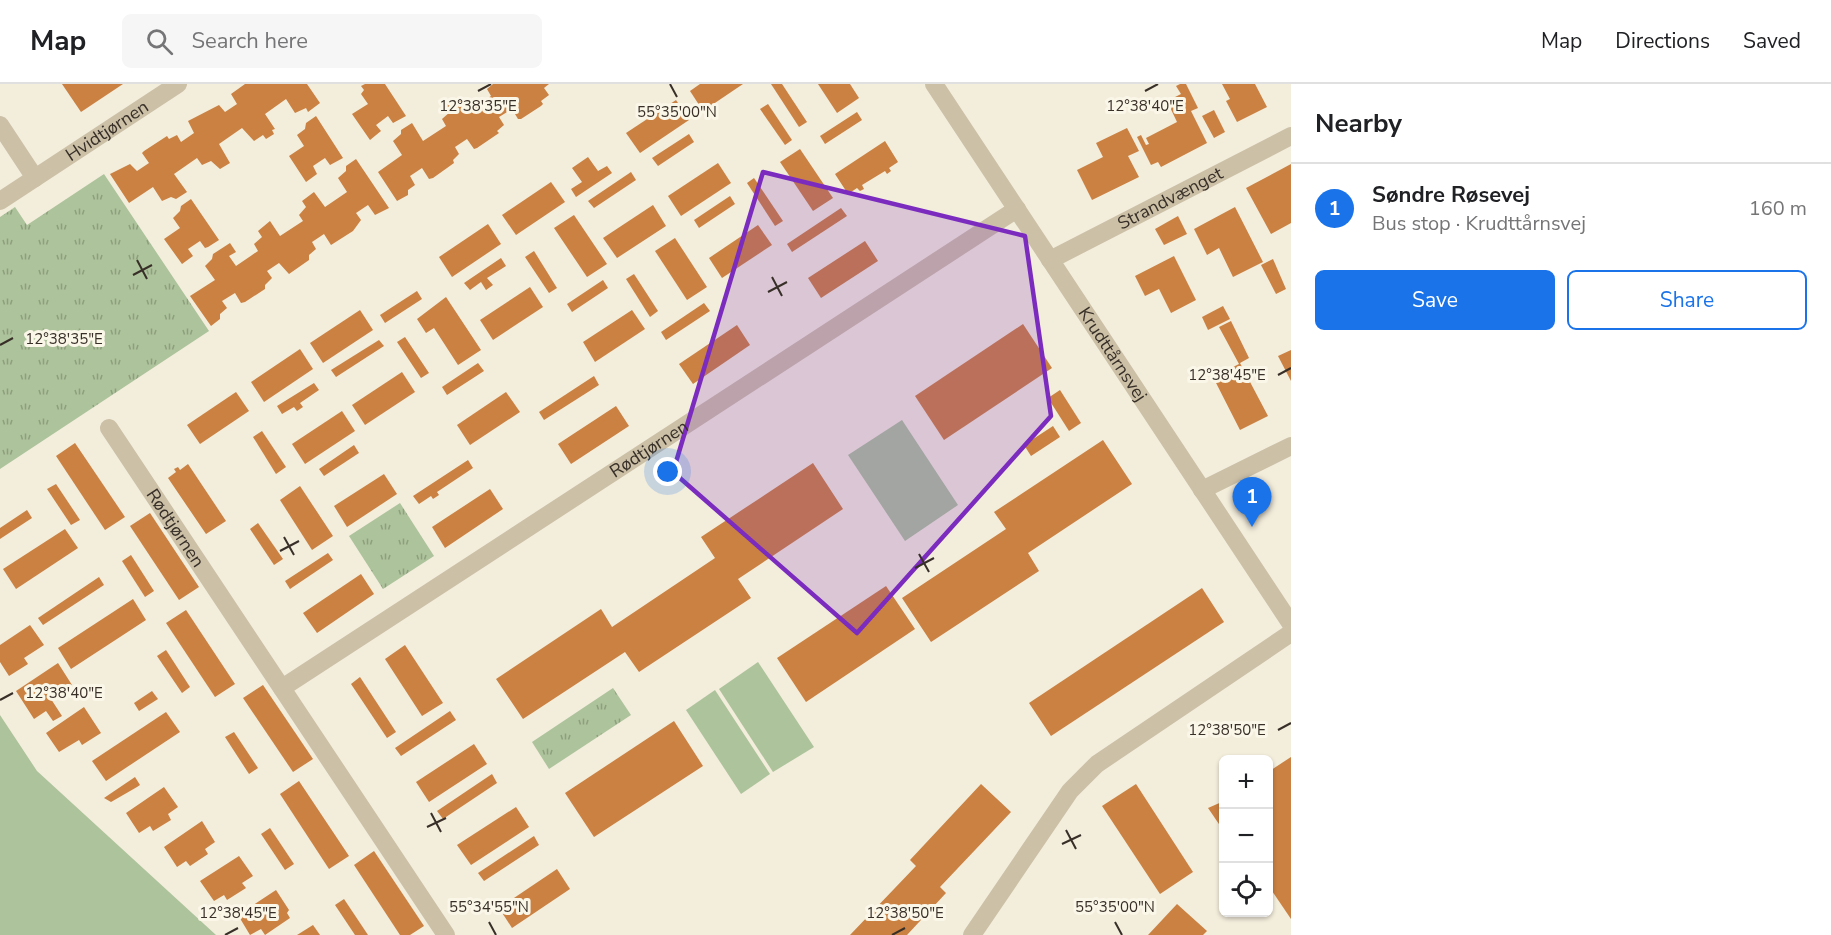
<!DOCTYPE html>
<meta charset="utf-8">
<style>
:root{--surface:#fff;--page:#f6f6f6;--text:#202124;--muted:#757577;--line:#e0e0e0;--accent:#1a73e8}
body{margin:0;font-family:"Nunito Sans",sans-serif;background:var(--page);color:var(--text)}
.controls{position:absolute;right:18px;bottom:18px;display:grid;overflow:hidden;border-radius:9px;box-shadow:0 2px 4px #0004}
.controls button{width:54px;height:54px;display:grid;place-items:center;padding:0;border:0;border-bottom:2px solid var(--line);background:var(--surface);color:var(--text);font:30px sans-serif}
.you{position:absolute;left:668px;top:388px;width:21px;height:21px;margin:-15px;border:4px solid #fff;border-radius:50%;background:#1a73e8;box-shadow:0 0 0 9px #1a73e833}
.badge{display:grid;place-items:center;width:39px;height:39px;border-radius:50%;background:var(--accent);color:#fff;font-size:20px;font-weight:700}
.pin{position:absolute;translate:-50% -50px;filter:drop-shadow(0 2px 3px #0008)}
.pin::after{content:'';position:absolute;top:32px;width:21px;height:18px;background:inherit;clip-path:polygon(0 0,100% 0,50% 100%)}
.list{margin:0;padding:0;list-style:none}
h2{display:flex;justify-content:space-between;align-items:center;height:78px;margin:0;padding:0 24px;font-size:26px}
h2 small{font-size:20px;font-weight:400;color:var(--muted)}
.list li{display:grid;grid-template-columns:39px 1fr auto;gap:18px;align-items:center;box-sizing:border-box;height:90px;padding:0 24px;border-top:2px solid var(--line)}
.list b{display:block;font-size:22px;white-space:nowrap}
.list p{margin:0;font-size:20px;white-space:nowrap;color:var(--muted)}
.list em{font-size:20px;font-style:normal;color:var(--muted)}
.actions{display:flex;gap:12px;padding:18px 24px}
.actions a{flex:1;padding:14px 0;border:2px solid var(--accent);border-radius:9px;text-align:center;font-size:21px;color:var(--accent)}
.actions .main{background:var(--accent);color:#fff}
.icon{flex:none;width:33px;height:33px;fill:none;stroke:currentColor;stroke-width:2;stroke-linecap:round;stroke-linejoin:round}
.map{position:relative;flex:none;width:1291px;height:851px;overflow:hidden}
header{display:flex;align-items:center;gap:36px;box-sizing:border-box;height:84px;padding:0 30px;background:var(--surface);border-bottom:2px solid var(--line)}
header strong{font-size:28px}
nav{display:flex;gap:33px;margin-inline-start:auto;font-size:21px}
.search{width:420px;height:54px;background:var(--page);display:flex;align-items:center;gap:15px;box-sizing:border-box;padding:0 21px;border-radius:9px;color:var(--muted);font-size:22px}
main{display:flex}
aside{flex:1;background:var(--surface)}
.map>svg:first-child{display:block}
</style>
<header>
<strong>Map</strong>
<div class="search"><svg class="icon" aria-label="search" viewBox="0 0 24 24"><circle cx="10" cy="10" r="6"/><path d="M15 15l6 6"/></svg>Search here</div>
<nav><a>Map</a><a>Directions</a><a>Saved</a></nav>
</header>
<main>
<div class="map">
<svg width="1291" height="851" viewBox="0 0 1291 851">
<defs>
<pattern id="park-tufts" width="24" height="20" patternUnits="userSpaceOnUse" patternTransform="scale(1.5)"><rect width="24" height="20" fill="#adc39b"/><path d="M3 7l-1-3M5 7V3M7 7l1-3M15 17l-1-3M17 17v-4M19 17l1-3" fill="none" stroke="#8e9f7e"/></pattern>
</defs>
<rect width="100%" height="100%" fill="#f3eddc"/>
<g fill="#adc39b">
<polygon points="902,336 958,421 905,457 848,371"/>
<polygon points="758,578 814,663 773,688 719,605"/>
<polygon points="715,606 770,690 741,710 686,626"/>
<polygon points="0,631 37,687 216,851 0,851"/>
</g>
<g fill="url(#park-tufts)">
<polygon points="104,90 209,247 0,385 0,133 15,123 27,141"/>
<polygon points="400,419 434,472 383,505 349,452"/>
<polygon points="613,604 631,631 549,685 532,658"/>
</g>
<g fill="#ca8142">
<polygon points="62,0 123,0 81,28"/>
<polygon points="245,0 307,0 320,19 308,28 306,24 295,29 286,15 265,30 275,45 272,46 274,50 266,55 263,51 254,57 242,44 219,60 230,79 220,85 211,77 202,81 197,74 174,90 187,108 176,115 171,113 162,117 153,103 129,119 110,90 130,80 137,87 149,79 142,69 144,67 167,52 169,55 177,51 181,58 194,49 188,37 219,21 225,28 237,20 231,10"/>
<polygon points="365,0 385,0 406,32 393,39 388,32 376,41 381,47 370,56 352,30 368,20 361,10 364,6 361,2"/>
<polygon points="493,0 549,0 544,4 549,11 541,17 543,20 541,22 521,35 518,35 512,25 499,33 504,41 497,47 499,49 477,64 474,65 467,55 455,63 459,70 453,76 454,79 433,94 429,95 422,84 410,92 415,101 408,106 408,111 397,117 378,88 402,71 393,57 401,50 401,46 412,39 423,57 446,42 442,35 450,28 446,22 447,20 458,13 468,28 491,12 487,5"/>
<polygon points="700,0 743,0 703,27 690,7"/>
<polygon points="771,0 782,0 807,38 799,43"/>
<polygon points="818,0 850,0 859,14 837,29"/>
<polygon points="1180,0 1186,0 1198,24 1191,27 1207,59 1161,83 1158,78 1151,81 1137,53 1141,51 1146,61 1149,60 1146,54 1177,38 1167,17 1181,10 1176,2"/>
<polygon points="1222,0 1255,0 1267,23 1237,38 1226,17 1230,15"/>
<polygon points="676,16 689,36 640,69 626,49"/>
<polygon points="768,20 792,56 785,61 760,25"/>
<polygon points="1214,26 1225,48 1214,54 1202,32"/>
<polygon points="857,28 862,36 825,60 820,52"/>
<polygon points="316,32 343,74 330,81 325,74 313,82 317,90 306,98 289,72 304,62 297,51 305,45 306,39"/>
<polygon points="1127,44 1139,67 1128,72 1139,93 1092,116 1077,86 1103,73 1096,59"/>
<polygon points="689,50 694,58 658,82 652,74"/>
<polygon points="885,57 898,78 889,84 891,87 887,90 885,87 862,101 864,105 860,107 857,104 848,110 835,90"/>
<polygon points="800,65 833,114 813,127 780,78"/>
<polygon points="588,73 598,87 607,82 612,89 576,113 571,105 582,98 572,84"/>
<polygon points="356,75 389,124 375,131 368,121 356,129 361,136 353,147 331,161 324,150 312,158 316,165 309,171 309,176 289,190 279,179 267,187 272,194 265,201 265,205 245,218 241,219 235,209 222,217 227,224 220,230 220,235 211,242 190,212 215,196 205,182 212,175 213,170 230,159 236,168 229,172 236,182 258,167 254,160 262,153 258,147 270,137 280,152 303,137 299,131 306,123 302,117 314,108 325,123 347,108 338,94 346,87 346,82"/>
<polygon points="718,79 731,99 681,132 668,112"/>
<polygon points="1291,80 1291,139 1271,150 1246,104"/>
<polygon points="631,88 636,96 594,124 588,117"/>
<polygon points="754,94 783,137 775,142 747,99"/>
<polygon points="551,98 565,118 516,151 502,131"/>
<polygon points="730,112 735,120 699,144 694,136"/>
<polygon points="191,115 219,156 208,163 205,164 200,157 188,165 193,172 182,180 164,155 180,144 173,134 180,127 181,122"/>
<polygon points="653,121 666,142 617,174 603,154"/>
<polygon points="1235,123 1263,178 1233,193 1219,164 1207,171 1194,145"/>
<polygon points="841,124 847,132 792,168 787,160"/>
<polygon points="574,131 607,180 587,193 554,144"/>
<polygon points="1178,132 1187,150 1164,161 1155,145"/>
<polygon points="488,140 501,160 452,193 439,173"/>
<polygon points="758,141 772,161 722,194 709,174"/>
<polygon points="675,154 707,203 687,216 655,167"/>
<polygon points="865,157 878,177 821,214 808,194"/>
<polygon points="534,167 557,204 549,209 525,173"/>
<polygon points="1174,172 1196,216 1171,229 1159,205 1145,212 1135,192"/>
<polygon points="501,174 506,182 487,194 493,201 486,206 481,198 470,206 464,199"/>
<polygon points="1273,175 1286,205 1276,210 1261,181"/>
<polygon points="634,190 658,227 650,233 626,195"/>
<polygon points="603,196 608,204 572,228 567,220"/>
<polygon points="530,203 543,223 493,256 480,236"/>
<polygon points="417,207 422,215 385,239 380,231"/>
<polygon points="446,213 481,266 458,281 434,244 426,249 417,235"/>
<polygon points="704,219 710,227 666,256 661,248"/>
<polygon points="1223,222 1230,235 1208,246 1202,233"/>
<polygon points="360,226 373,246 323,279 310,259"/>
<polygon points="632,226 645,245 595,278 583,258"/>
<polygon points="1231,237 1249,274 1240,279 1268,332 1240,346 1213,293 1239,280 1219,243"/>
<polygon points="1023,240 1052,284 944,356 915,312"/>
<polygon points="737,241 750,261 693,300 679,280"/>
<polygon points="405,253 429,289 421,294 397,258"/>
<polygon points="379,256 384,262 336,293 331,286"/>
<polygon points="300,265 313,285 264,318 251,298"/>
<polygon points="1291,266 1291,297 1278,272"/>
<polygon points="478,279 484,287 447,311 442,303"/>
<polygon points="402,288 415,308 365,341 352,321"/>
<polygon points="594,292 599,301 544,336 539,328"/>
<polygon points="314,299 319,306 300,319 303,323 297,327 294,323 282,330 277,322"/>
<polygon points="1060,306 1081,339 1069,347 1048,314"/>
<polygon points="236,308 249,327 200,360 187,341"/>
<polygon points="506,308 520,328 470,361 457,341"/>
<polygon points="616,322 629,342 571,380 558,360"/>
<polygon points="342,327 355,347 305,380 292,360"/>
<polygon points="1053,342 1060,353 1031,372 1024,361"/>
<polygon points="262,347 286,383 276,390 253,353"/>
<polygon points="1103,356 1132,400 1028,469 1039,487 931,558 902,514 1006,445 994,428"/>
<polygon points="75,359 125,433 105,446 56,372"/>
<polygon points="354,361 359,369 324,392 319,385"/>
<polygon points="468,376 473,384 437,408 439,411 433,415 431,412 419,420 413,412"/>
<polygon points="813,379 843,425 738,495 751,514 639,588 625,568 523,635 496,595 601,525 612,543 715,474 701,453"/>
<polygon points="188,380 226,437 206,450 168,394 176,388 174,385 178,383 180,386"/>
<polygon points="384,390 397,410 347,443 334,422"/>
<polygon points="56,400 80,436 71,441 47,405"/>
<polygon points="300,402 333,452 312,466 280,416"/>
<polygon points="490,405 503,425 445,464 432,443"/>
<polygon points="27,426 32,434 0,455 0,444"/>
<polygon points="150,429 199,503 179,516 130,442"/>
<polygon points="258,439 283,475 274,481 250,445"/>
<polygon points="65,445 78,464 16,505 3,485"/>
<polygon points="328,469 333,476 290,505 285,497"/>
<polygon points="131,471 154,507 145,513 122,477"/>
<polygon points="361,490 374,510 317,549 303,529"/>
<polygon points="99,493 104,501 43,541 38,534"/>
<polygon points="886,502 915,545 806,618 777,574"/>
<polygon points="1202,504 1224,538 1051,652 1029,619"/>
<polygon points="133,515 146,536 71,585 58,564"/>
<polygon points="186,526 235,600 215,613 166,539"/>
<polygon points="30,541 44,561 24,574 28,580 9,592 0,578 0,561"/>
<polygon points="405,561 443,619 422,632 385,575"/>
<polygon points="166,566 190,603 182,609 157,572"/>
<polygon points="58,579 72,601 51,615 62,632 53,637 46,627 34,635 16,607"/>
<polygon points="360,593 396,648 387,654 351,600"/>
<polygon points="263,601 313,675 293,688 243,614"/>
<polygon points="152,607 158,615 139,627 134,619"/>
<polygon points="84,623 101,649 82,661 79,656 59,668 46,649"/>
<polygon points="450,627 456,636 401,672 395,664"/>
<polygon points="166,628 180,648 106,697 92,677"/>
<polygon points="674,637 703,682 594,753 565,709"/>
<polygon points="234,648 258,684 249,690 225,653"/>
<polygon points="474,660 487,680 429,718 416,698"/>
<polygon points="1291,673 1291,835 1268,801 1268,688"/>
<polygon points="492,690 497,699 443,735 437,727"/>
<polygon points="135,693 140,701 137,703 111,718 104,714"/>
<polygon points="299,697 349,772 329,785 280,710"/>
<polygon points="981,700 1011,728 940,803 946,809 907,851 850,851 916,782 910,776"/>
<polygon points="1136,700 1193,788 1160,810 1102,722"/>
<polygon points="164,703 178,723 168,730 171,736 153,747 150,742 139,749 126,729"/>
<polygon points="1224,717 1224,741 1221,743 1208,724"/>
<polygon points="516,723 529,743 471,781 457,761"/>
<polygon points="202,737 215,758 205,765 208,770 190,782 186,777 177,783 164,763"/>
<polygon points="270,744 294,780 285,786 261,750"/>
<polygon points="534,752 539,761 484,797 478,789"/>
<polygon points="374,767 424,842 410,851 400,851 354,781"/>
<polygon points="239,772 253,792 242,799 246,804 227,816 224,811 214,817 200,797"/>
<polygon points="557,785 570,805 512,844 499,824"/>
<polygon points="276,806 289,826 287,829 290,834 265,851 261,845 250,851 238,831"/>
<polygon points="344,815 368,851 355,851 335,821"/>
<polygon points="1177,820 1207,847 1203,851 1148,851"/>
<polygon points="313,841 320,851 297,851"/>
</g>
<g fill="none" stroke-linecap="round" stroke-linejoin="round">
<g stroke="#ccc0a7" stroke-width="18">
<path id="s1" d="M934,0l357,540"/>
<polyline points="0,41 35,94"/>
<path id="s2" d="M0,117l178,-117"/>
<path id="s3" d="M1050,176l241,-124"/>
<path id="s4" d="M109,344l337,507"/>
<polyline points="1202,406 1291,362"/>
<path id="s5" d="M282,604l735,-479"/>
<polyline points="972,851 1070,707 1097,680 1291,549"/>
</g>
</g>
<path fill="#7b2cbf" fill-opacity="0.2" stroke="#7b2cbf" stroke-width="4.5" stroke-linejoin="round" d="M763,88l262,64 26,180 -194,217 -184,-161z"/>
<path fill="none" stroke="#383028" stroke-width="2" d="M670,0l7,13M478,7l13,-7M1145,7l13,-7M137,176l10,19M133,191l19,-10M772,193l10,19M768,208l19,-10M0,261l13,-7M1278,291l13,-7M284,453l10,18M280,467l19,-10M919,470l10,18M915,484l19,-10M0,616l13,-7M1278,646l13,-7M431,729l10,19M427,743l19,-9M1066,746l10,19M1062,760l19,-9M489,838l7,13M1115,838l7,13M225,851l13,-7M892,851l13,-7"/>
<g text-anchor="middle" stroke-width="6" stroke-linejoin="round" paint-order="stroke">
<g font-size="18" fill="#383028" stroke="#faf6e8">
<text dy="6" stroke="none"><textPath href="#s2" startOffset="128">Hvidtjørnen</textPath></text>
<text dy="6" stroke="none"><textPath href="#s3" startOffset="135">Strandvænget</textPath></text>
<text dy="6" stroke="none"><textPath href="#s1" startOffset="324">Krudttårnsvej</textPath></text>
<text dy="6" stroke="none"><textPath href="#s5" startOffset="438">Rødtjørnen</textPath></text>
<text dy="6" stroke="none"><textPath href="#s4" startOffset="120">Rødtjørnen</textPath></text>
</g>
</g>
<g font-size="15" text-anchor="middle" fill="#383028" stroke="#faf6e8" stroke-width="6" stroke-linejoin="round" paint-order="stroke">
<text x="478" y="27">12°38'35"E</text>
<text x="1145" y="27">12°38'40"E</text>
<text x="677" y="33">55°35'00"N</text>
<text x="64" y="260">12°38'35"E</text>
<text x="1227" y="296">12°38'45"E</text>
<text x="64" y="614">12°38'40"E</text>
<text x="1227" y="651">12°38'50"E</text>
<text x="489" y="828">55°34'55"N</text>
<text x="1115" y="828">55°35'00"N</text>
<text x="238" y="834">12°38'45"E</text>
<text x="905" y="834">12°38'50"E</text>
</g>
</svg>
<div class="controls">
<button>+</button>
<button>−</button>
<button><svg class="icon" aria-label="locate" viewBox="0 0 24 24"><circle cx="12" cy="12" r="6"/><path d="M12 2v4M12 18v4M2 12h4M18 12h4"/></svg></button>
</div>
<div class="you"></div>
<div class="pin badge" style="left:1252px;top:443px">1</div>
</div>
<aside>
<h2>Nearby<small></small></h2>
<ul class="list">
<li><span class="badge">1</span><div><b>Søndre Røsevej</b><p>Bus stop · Krudttårnsvej</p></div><em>160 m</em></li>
</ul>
<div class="actions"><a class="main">Save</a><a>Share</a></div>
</aside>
</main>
